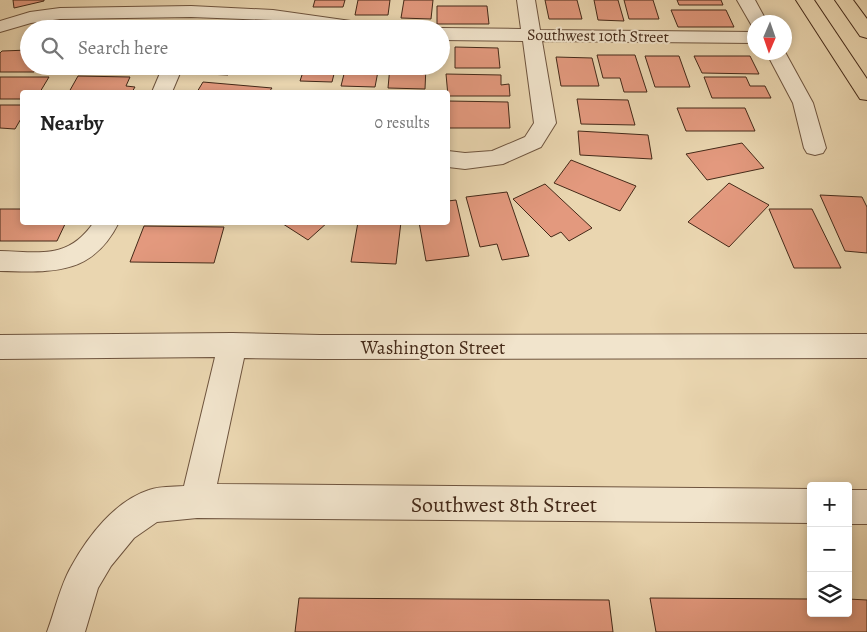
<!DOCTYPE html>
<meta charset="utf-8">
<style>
:root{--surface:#fff;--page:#f2f2f2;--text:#222;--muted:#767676;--line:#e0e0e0}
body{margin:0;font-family:Alegreya,serif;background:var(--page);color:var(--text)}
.controls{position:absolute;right:15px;bottom:15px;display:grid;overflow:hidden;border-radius:5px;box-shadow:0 2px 8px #0003}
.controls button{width:45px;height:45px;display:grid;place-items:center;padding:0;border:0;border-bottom:1px solid var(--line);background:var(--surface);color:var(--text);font:25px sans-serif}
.compass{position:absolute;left:747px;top:15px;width:45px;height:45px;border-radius:50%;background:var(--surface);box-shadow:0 2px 8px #0003;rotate:182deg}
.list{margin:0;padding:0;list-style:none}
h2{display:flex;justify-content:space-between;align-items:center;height:65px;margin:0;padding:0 20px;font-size:21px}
h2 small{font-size:16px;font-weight:400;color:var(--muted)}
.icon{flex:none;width:28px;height:28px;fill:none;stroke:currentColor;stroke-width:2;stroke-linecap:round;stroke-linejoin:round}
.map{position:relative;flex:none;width:867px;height:632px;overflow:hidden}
.search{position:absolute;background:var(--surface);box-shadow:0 2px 8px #0003;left:20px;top:20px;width:430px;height:55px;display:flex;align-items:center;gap:12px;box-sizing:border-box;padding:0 18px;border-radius:28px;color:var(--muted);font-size:19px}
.panel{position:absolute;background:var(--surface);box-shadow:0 2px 8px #0003;left:20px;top:90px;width:430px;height:135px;border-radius:5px}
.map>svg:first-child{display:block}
</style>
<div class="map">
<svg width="867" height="632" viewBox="0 0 867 632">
<rect width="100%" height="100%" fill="#ead6b0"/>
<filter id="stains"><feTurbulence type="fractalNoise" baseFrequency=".004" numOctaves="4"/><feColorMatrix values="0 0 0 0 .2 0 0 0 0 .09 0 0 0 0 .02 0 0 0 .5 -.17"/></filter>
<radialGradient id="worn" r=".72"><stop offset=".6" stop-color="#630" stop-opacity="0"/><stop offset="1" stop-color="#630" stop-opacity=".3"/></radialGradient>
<g fill="#e3997e" stroke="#442918">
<polygon points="13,0 44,0 44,1 14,8"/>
<polygon points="315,0 345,0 343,7 313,7"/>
<polygon points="358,0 390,0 388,15 355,15"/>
<polygon points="404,0 433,0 431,19 401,18"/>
<polygon points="545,0 577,0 582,19 549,19"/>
<polygon points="594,0 618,0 624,21 598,20"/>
<polygon points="624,0 653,0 659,19 629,19"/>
<polygon points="677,0 721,0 723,5 679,5"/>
<polygon points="437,6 487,6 489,24 437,24"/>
<polygon points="671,10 726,10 734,27 678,27"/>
<polygon points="39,25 83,27 81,29 37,29"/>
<polygon points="160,25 159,29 113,29 114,26"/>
<polygon points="455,47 498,48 500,68 455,68"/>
<polygon points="29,50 29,66 37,66 34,72 0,72 0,53 2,51"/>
<polygon points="597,55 635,55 647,92 624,92 620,78 603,78"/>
<polygon points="645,56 679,56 690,87 655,87"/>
<polygon points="694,56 750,56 759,74 702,73"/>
<polygon points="556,57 592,58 599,86 561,86"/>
<polygon points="83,66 143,66 140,71 81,71"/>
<polygon points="211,66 248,66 247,68 231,67 228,75 207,74"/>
<polygon points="259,66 293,66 291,72 257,70"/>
<polygon points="305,66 336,66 332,82 300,81"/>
<polygon points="346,66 379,66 375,87 341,86"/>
<polygon points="390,66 426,66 425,89 388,88"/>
<polygon points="446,74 501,75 501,85 509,84 510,96 448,96"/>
<polygon points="78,76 130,77 126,86 135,87 132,92 69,92"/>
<polygon points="0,77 49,77 40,92 22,92 22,99 0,99"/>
<polygon points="704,77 746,77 750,86 765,86 771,98 712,98"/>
<polygon points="203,82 272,88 269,92 197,92"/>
<polygon points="577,99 628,100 635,125 581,124"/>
<polygon points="448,101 508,102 510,128 448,128"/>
<polygon points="0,105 22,105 22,117 15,129 0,128"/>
<polygon points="677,108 745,108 755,131 686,131"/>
<polygon points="578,131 648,135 652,159 580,155"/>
<polygon points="742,143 764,168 707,180 686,154"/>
<polygon points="571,160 636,186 620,211 554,183"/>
<polygon points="729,183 769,205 729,247 688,222"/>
<polygon points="545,184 592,228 569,241 561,232 551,237 513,199"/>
<polygon points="507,192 529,256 502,260 497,244 480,247 466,197"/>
<polygon points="820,195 862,197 867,207 867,253 845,251"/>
<polygon points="456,200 469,256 426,261 419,222 448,222 448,201"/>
<polygon points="0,209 22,209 22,222 66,222 57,241 0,241"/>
<polygon points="769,209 812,209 841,268 794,268"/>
<polygon points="280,222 328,222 308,240"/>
<polygon points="358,222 401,222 396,264 351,262"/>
<polygon points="144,226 224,227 214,263 130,262"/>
<polygon points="299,598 609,600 613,632 295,632"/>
<polygon points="650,598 811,599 811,613 848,613 848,599 867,600 867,632 656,632"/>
</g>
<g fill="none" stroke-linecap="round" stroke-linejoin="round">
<defs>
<g id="minor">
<polygon points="517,0 535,0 540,30 754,32 754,43 542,41 556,123 541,147 503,164 465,169 448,167 448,151 465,153 492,151 525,137 534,123 523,41 441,40 441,28 521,29"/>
<polygon points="737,0 755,0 767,22 754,22 754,27 752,26"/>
<polygon points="191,6 273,10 365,23 371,25 374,29 329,29 273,20 191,17 60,19 31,23 0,32 0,21 30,12 60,8"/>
<polygon points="766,52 785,52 813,103 826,148 823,153 815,155 807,153 804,148 793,103"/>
<polygon points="163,66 183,66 172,92 152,92"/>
<path d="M94,222h25c-27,54 -66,50 -119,49v-20c40,1 68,9 94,-29z"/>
<path d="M232,333l88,2 547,-1v24l-547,1 -76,-1 -27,126 594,5v34l-614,-5 -40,4 -23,16 -23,28 -13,22 -13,44h-38c8,-21 13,-46 24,-65 17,-31 44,-66 78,-77 11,-4 24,-3 35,-4l31,-129 -215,2v-24z"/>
<rect x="848" y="490" width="19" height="34"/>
</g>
<g id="major">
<polygon points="796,0 814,0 867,79 867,100 860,99"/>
<polygon points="835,0 853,0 867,19 867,38 860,36"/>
</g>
</defs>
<use href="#minor" stroke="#6e543e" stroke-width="2"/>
<use href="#major" stroke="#442918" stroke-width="2"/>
<use href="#minor" fill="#f1e4cc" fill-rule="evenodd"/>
<use href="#major" fill="#ead6b0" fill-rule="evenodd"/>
</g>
<g text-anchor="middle" stroke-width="4" stroke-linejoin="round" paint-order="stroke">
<g font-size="16" fill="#442918" stroke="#f1e4cc">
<text transform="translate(598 35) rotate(1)" y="6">Southwest 10th Street</text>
</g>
<g font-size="19" fill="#442918" stroke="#f1e4cc">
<text x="433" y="354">Washington Street</text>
</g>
<g font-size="22" fill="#442918" stroke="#f1e4cc">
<text x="504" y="512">Southwest 8th Street</text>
</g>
</g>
<rect width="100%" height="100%" filter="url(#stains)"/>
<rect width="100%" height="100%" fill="url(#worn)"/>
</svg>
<div class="controls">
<button>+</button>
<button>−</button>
<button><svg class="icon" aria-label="layers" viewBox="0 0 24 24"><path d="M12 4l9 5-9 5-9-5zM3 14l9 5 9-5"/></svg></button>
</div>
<svg class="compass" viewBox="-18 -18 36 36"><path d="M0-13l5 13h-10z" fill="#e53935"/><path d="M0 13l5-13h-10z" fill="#767676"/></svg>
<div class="search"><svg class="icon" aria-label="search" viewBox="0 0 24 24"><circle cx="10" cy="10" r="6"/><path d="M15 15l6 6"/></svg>Search here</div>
<section class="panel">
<h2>Nearby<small>0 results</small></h2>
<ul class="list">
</ul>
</section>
</div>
